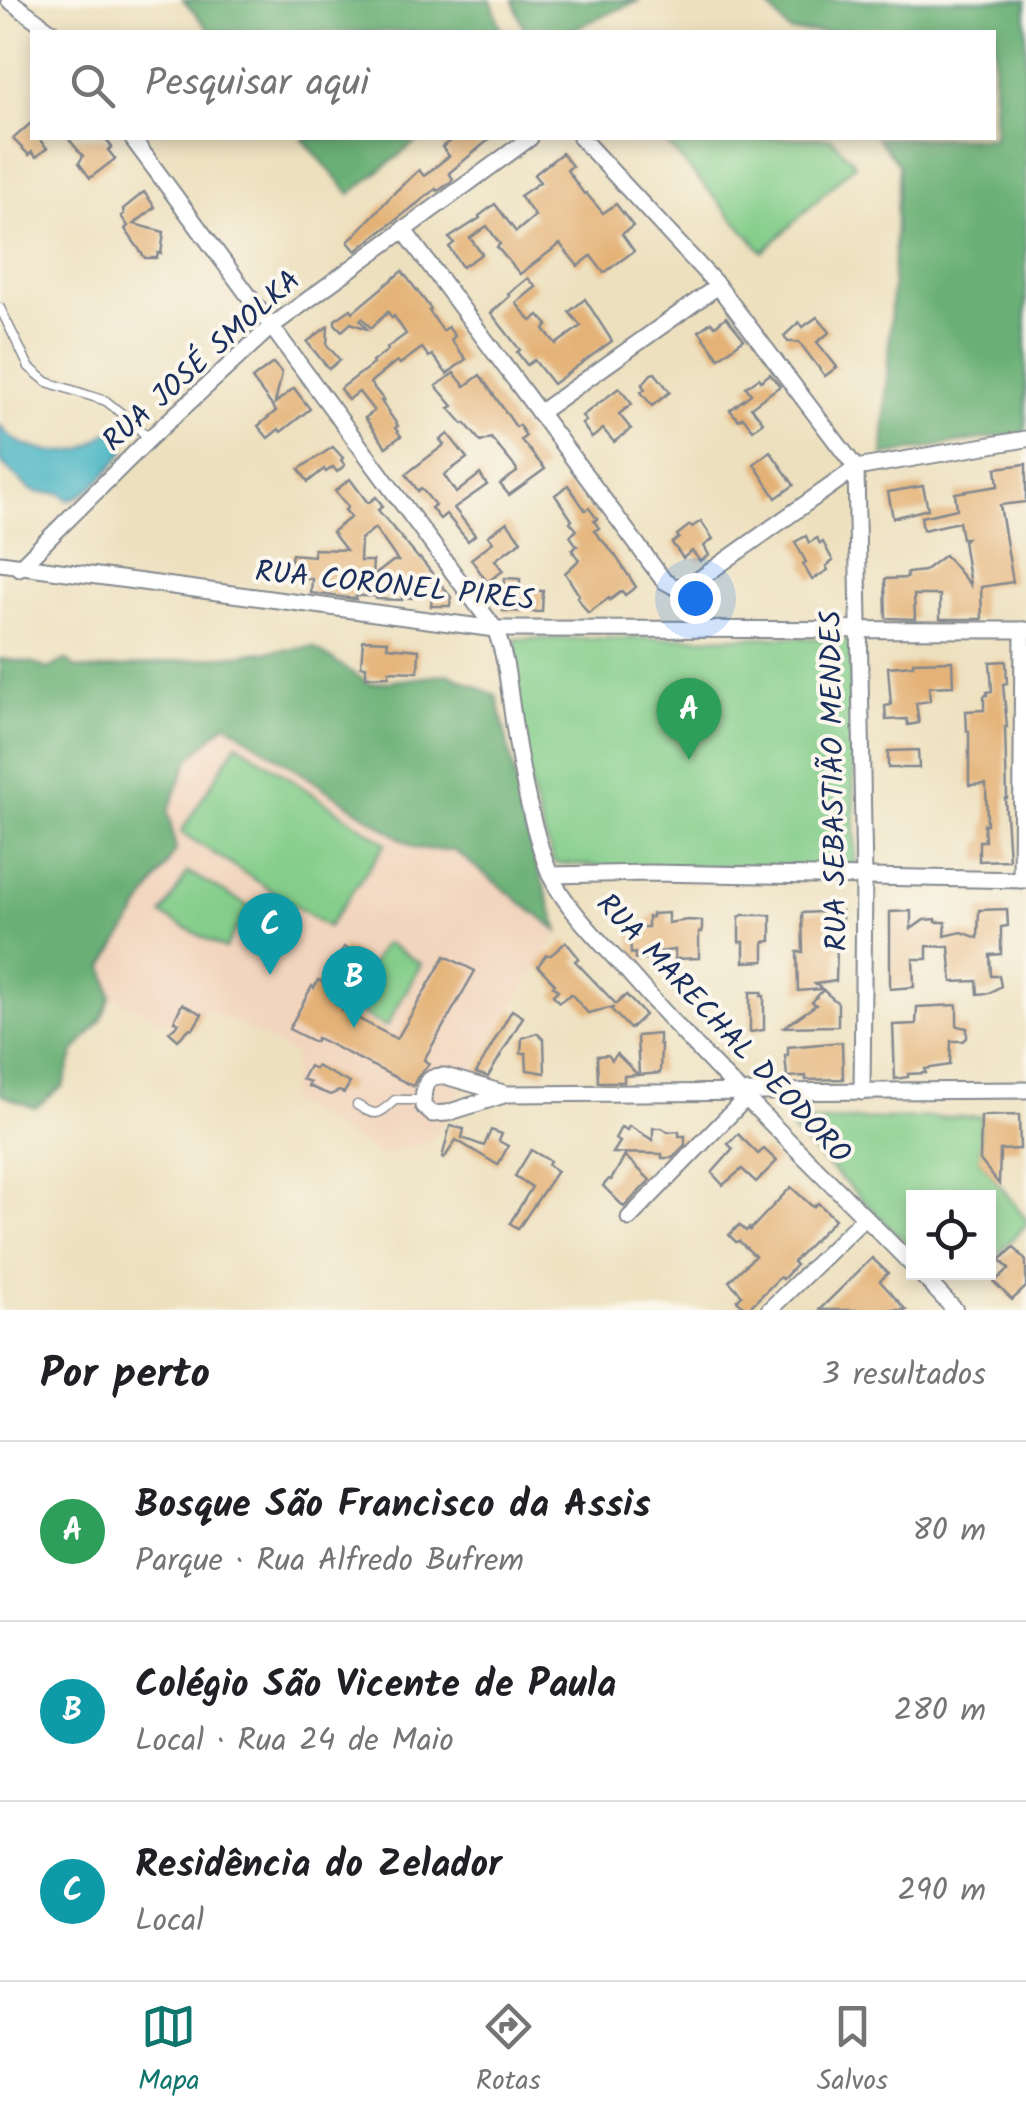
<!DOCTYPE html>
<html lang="pt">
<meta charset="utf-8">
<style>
:root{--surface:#fff;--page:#f6f6f6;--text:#202124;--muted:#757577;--line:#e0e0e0;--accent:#0f766e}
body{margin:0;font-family:Kalam,sans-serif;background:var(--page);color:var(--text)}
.controls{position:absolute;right:30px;bottom:30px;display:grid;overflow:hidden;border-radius:0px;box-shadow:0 5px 15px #0003}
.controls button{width:90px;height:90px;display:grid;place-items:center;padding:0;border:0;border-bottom:2px solid var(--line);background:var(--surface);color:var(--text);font:50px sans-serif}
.you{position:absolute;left:695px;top:598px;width:35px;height:35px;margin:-25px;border:8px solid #fff;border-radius:50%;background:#1a73e8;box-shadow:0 0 0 15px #1a73e833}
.badge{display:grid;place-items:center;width:65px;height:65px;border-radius:50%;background:var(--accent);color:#fff;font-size:32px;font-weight:700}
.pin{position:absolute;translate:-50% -82px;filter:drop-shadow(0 2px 5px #0008)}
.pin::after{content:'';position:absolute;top:52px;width:35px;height:30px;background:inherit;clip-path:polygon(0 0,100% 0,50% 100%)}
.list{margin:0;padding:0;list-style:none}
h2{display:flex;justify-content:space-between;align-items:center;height:130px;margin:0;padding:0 40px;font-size:42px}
h2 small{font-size:32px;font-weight:400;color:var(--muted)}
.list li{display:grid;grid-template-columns:65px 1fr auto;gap:30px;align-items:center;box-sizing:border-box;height:180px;padding:0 40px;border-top:2px solid var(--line)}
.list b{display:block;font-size:38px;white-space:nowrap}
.list p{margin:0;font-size:32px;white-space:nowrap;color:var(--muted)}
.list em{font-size:32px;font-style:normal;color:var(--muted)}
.icon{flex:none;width:55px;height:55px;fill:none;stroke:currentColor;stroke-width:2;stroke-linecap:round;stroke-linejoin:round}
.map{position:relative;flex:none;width:1026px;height:1310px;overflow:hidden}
.search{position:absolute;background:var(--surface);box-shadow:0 5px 15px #0003;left:30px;right:30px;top:30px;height:110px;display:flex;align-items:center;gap:25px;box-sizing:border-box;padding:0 35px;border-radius:0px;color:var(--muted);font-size:38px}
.sheet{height:670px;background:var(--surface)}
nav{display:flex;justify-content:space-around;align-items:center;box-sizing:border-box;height:140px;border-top:2px solid var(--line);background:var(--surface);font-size:28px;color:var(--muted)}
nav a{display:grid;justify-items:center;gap:5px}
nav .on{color:var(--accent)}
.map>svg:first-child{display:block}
</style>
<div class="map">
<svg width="1026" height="1310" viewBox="0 0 1026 1310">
<rect width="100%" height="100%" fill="#fbf7ec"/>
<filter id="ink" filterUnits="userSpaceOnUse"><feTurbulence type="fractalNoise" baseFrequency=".01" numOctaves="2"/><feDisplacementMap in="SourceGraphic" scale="20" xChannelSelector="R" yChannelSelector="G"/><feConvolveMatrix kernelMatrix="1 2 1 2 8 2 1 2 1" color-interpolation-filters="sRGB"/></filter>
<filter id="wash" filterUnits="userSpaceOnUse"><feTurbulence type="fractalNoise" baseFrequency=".0048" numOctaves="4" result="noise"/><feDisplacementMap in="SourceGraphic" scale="40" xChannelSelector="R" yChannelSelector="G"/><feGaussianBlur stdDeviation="2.25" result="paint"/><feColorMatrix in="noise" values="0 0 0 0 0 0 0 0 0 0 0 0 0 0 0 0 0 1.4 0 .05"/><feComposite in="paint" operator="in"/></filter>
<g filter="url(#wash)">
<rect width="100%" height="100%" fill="#ede0be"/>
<polygon fill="#f2d5be" points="226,722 415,848 455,851 559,932 431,1141 380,1155 289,1102 296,1055 205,1008 189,1034 111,996 104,966 176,850 168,812 189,759"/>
<g fill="#84cd8a" stroke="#507e74" stroke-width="2.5">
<polygon points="662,138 831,138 855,164 763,252"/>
<path d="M785,637l65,3 6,226 -246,1 -56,-4c-21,-60 -51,-161 -38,-224z"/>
<polygon points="237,743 386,843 328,927 181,832"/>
<polygon points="188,872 249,906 225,949 162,915"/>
<polygon points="385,944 388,944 421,964 387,1026 382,1025 348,1006 381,947"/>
<polygon points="981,1116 980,1160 1026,1219 1026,1225 989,1263 988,1198 914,1198 913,1250 792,1130 796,1122"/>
</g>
<g fill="#6bb076" stroke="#43706a" stroke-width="2.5">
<polygon points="183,0 491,0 502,32 211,32"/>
<polygon points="513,0 640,0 566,32 525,32"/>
<polygon points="758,0 1026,0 1026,432 883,455 899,165 877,138 994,138 994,32 790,32 765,2"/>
<polygon points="302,138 421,138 350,194"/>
<polygon points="313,647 370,684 449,674 497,696 528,837 559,932 455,851 415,848 226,723 189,759 168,811 176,850 104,966 111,996 101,1020 74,1052 63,1086 35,1108 0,1094 0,659 34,663 47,669 66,660 76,668 92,670"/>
</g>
<path fill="#48b5c3" stroke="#327290" stroke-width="2.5" d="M0,424c13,24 57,33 82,25 12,-4 18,-13 28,-18 11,3 15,9 14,21 -13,17 -34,43 -56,48l-8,-7h-21l-10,-4 -29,-27z"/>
<g id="blocks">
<g fill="#e4b277" fill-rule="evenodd">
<polygon points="32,122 32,138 38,138 47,148 36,157 32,152 29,155 13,139"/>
<polygon points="68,138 105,138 112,147 108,150 115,159 90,178 79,163 83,156"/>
<polygon points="454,138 491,138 449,173 453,179 451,182 438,191 436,189 356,251 348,242 397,190 419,170 424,176 449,156 442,147"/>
<polygon points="562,153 572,166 567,170 584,194 586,193 603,213 616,204 633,226 622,234 634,251 604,273 591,256 578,266 560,244 520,274 497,247 500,244 487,226 470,238 482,254 462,267 449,247 454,243 449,238 480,218 479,216 495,204 516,232 535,216 520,196 540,182 534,175"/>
<polygon points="144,192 155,207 134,224 164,232 161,254 158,253 157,258 145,258 125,229 128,226 121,216 124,214 123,209"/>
<polygon points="402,271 431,309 429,311 443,331 448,327 455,336 451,340 466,359 447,374 432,355 429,357 422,348 400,364 397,361 373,380 370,383 384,400 381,401 398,426 395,428 401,436 386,447 365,418 374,411 359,392 348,400 340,389 373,364 372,362 388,350 387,348 406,334 394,316 392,318 388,312 371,328 362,318 360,320 367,329 351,323 342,331 335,324 335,320 351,309 353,312"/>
<polygon points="528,278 536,287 516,303 531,321 539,315 548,325 544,329 556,344 581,326 569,312 585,299 612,341 553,384 534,360 527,365 517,352 520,350 491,313 510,296 508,294"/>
<polygon points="726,317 744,339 719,358 699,331 711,322 715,326"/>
<polygon points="817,317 830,332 817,342 837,367 825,376 799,342 788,342 784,336 799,322 803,327"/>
<polygon points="328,326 327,345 340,360 329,369 307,342"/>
<polygon points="273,363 282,373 275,403 294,388 310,409 281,432 279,429 268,438 258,426 276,411 252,379"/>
<polygon points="454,373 465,386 480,375 516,427 519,425 526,436 521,440 545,469 509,495 500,484 517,472 516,468 491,438 481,442 465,423 463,424 449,408 453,406 436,386"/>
<polygon points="655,373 670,392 652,406 641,392 645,389 642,385 651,374"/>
<polygon points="770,374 780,386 751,407 763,422 753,430 743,417 739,420 730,410 751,394 746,387 759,378 761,381"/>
<polygon points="619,388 632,404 619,414 631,429 614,442 603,429 592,438 582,424 586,421 582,416"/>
<polygon points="448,434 467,458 444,475 456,493 480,474 487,485 454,508 475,535 468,541 446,514 440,519 431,508 435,505 421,488 418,491 406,474 444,445 440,440"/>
<polygon points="333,447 343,458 341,460 345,465 337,472 333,467 326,472 324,469 308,482 299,469"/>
<polygon points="770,451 794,485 776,498 754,464"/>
<polygon points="1026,464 1026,502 1000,505 1013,582 981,587 982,619 940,619 940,595 914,595 915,619 886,618 885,579 907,578 907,573 924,571 945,555 970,585 963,541 966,538 962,538 959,522 923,530 921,517 957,509 955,493 998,486 996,468"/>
<path d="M350,479l18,24 8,-6 7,9 -5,4 41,49 1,-1 31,39 -1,9h-19l1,-10 -19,-2 -1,4 -10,-1v3l-26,-1v-3h-20v3l-45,-6 1,-14 -24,-5 4,-20 22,2v-7l32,1 -14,-18 19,-15 -6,-7 3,-3 -13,-16zM375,528l23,33h-5l-21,16 1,-16h-13l1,-22z"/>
<polygon points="568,485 585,510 589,508 597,519 594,521 599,528 594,531 615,555 636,587 625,595 622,591 610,600 609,598 588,613 577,597 579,595 565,573 579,560 572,550 577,546 570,536 577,530 570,522 572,520 555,495"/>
<polygon points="923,486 928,509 893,518 888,492"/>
<polygon points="701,521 713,539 704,546 709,555 700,561 692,551 683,558 672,543 679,538 677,535 690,525 692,527"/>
<polygon points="507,522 521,541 495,560 503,571 487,582 471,559 493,542 488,536"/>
<polygon points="806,536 809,543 817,538 820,544 823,542 833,561 826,566 828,570 812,580 803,564 806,562 795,542"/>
<polygon points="505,578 520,579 520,590 543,591 542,612 503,611"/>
<polygon points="363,640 388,641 387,647 419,650 418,672 389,671 389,676 366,677 366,666 361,666"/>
<polygon points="952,661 953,686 929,687 930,701 916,703 919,723 908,725 907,719 886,720 885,706 891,705 888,667 913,665 913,662"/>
<polygon points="1006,661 1007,683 1003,684 1007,727 1005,727 1007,798 1005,798 1009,860 979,861 979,841 985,841 984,824 987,824 986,784 969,785 969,731 967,731 966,711 984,710 984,696 987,695 987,692 992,691 990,662"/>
<polygon points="918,750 919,768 888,768 888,751"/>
<polygon points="1007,909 1008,926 1001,927 1001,954 990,955 991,976 999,976 1001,986 989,993 978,994 977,981 952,982 949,947 927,946 927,959 913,959 914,987 890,989 890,912 911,911 911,929 924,920 936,919 936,922 946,922 945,936 962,932 978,938 979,910"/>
<polygon points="842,911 842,947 837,948 836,981 815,984 822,989 798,991 797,952 803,952 802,913"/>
<polygon points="668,913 668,923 688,920 702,921 702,932 699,932 699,958 675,959 675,950 647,953 647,959 635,959 635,953 631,954 630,927 648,927 648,917 652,917 652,914"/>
<polygon points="743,915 771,915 771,941 764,942 764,961 744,962 744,942 739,942 739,917"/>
<polygon points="566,942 579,958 575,961 616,1004 626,995 645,1015 630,1029 611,1009 614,1007 588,1013 571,994 559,1002 553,995 558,990 553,986 555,984 538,966 546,955 551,955"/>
<polygon points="344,947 363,958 342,995 348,998 342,1010 397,1039 445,956 475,971 424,1060 429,1064 417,1078 413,1086 317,1038 315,1042 289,1029 312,986 314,988 318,980 324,983"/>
<polygon points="823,990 838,1003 838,1026 784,1027 816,1005 812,1002"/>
<polygon points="750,992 762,992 761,996 764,996 764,1030 750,1032"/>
<polygon points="182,1004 202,1014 193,1029 190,1028 178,1040 169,1032 179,1023 174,1021"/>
<polygon points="957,1005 957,1026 967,1028 967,1038 963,1041 951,1041 950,1065 925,1069 926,1073 908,1074 908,1077 895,1079 893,1025 916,1024 917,1007"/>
<polygon points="512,1010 523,1017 488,1077 476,1073"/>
<polygon points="537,1033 544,1040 545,1073 527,1070 526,1053 521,1053 522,1038"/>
<polygon points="659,1034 659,1044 661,1044 660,1073 639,1075 637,1036"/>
<polygon points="842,1042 843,1079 806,1080 806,1076 787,1077 785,1055 788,1055 788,1047"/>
<polygon points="617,1054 638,1075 624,1076 624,1082 598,1082 597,1056 608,1055 612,1060"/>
<polygon points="309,1066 315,1069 316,1066 350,1083 344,1093 339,1091 330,1095 308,1086 310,1082 302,1079"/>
<polygon points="1019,1115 1020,1149 1000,1150 999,1184 980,1160 981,1116"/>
<polygon points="450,1126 464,1129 462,1138 484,1146 491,1130 502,1134 499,1141 508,1146 498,1165 456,1140 444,1159 442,1158"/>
<polygon points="629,1126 653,1140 653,1128 662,1128 668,1132 679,1131 679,1136 685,1136 685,1145 672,1158 662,1158 662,1154 613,1153 620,1142 615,1139 621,1127 627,1130"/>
<polygon points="738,1134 758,1154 764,1149 777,1161 756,1182 742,1169 723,1185 712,1173 733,1149 728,1144"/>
<polygon points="531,1150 550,1161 548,1165 557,1171 518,1229 510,1223 532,1187 515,1176"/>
<polygon points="625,1156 650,1180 624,1207 603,1186 609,1179 611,1180"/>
<polygon points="791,1187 813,1207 818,1203 835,1219 793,1262 796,1265 783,1279 780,1277 747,1310 737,1300 742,1295 729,1281 755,1256 739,1241 736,1242 729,1235 739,1225 746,1231 749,1228 750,1230"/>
<polygon points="1014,1247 1026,1261 1026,1287 1012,1300 994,1282 1009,1269 1000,1260"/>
<polygon points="872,1258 888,1273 880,1281 906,1310 819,1310"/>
</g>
</g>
</g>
<g filter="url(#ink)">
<use href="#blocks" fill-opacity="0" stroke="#84888e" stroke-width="2.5"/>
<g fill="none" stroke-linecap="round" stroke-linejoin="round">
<defs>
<g id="lane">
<polyline points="0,308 29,367 47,382 106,401 131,421 149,439"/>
<path d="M357,1105c20,12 20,11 38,-5h28"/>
</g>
<g id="street">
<polyline points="9,0 52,32"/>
<path d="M132,138l363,491c11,27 13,52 17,81 7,52 18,113 37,162 13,32 56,75 80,101 90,103 190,196 285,294"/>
<polyline points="581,138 718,286 856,468 864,877 862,1092"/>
<polyline points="403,229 664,581 675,587 691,585 856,468 1026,439"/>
<polyline points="539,413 718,286"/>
<polyline points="0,563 495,629 1026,630"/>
<polyline points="19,568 149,439 272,326 530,138"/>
<polyline points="550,875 651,873 1026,880"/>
<polyline points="1021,880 1023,630"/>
<path d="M507,1094l-60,19 -15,1 -9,-8c0,-17 1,-31 22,-30l62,18 519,-4"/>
<polyline points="629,1218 746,1098"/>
<polyline points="919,1272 955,1310"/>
<polyline points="769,1310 865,1217"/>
</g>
</defs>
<use href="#lane" stroke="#84888e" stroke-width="11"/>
<use href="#street" stroke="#84888e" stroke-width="19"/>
<use href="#lane" stroke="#fff" stroke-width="8"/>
<use href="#street" stroke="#fff" stroke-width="15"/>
</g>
</g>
<g text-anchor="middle" stroke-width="8" stroke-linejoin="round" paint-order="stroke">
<g font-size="30" fill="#1b2f5e" stroke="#fbf7ec">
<text transform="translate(201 360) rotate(-42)" y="10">RUA JOSÉ SMOLKA</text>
<text transform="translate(395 585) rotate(6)" y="10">RUA CORONEL PIRES</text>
<text transform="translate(833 781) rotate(-91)" y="10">RUA SEBASTIÃO MENDES</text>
<text transform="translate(724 1028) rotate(47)" y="10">RUA MARECHAL DEODORO</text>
</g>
</g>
</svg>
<div class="controls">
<button><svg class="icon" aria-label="locate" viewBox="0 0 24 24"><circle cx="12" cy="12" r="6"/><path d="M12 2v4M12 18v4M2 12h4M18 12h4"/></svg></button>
</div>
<div class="you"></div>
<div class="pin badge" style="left:689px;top:760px;background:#2e9e5b">A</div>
<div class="pin badge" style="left:354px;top:1028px;background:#0f9aa8">B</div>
<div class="pin badge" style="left:270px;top:975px;background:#0f9aa8">C</div>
<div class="search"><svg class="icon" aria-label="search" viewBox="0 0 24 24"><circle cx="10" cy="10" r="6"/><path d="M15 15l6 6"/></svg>Pesquisar aqui</div>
</div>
<section class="sheet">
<h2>Por perto<small>3 resultados</small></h2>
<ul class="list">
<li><span class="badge" style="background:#2e9e5b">A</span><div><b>Bosque São Francisco da Assis</b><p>Parque · Rua Alfredo Bufrem</p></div><em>80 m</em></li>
<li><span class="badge" style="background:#0f9aa8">B</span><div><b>Colégio São Vicente de Paula</b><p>Local · Rua 24 de Maio</p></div><em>280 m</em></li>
<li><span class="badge" style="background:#0f9aa8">C</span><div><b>Residência do Zelador</b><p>Local</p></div><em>290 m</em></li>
</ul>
</section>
<nav>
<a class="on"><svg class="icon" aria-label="map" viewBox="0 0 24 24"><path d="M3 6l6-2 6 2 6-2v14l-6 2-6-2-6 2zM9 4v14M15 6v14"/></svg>Mapa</a>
<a><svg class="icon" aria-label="directions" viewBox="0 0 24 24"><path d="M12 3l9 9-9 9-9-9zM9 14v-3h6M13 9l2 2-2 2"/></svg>Rotas</a>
<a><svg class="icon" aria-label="saved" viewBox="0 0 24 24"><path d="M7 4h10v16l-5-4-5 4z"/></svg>Salvos</a>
</nav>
